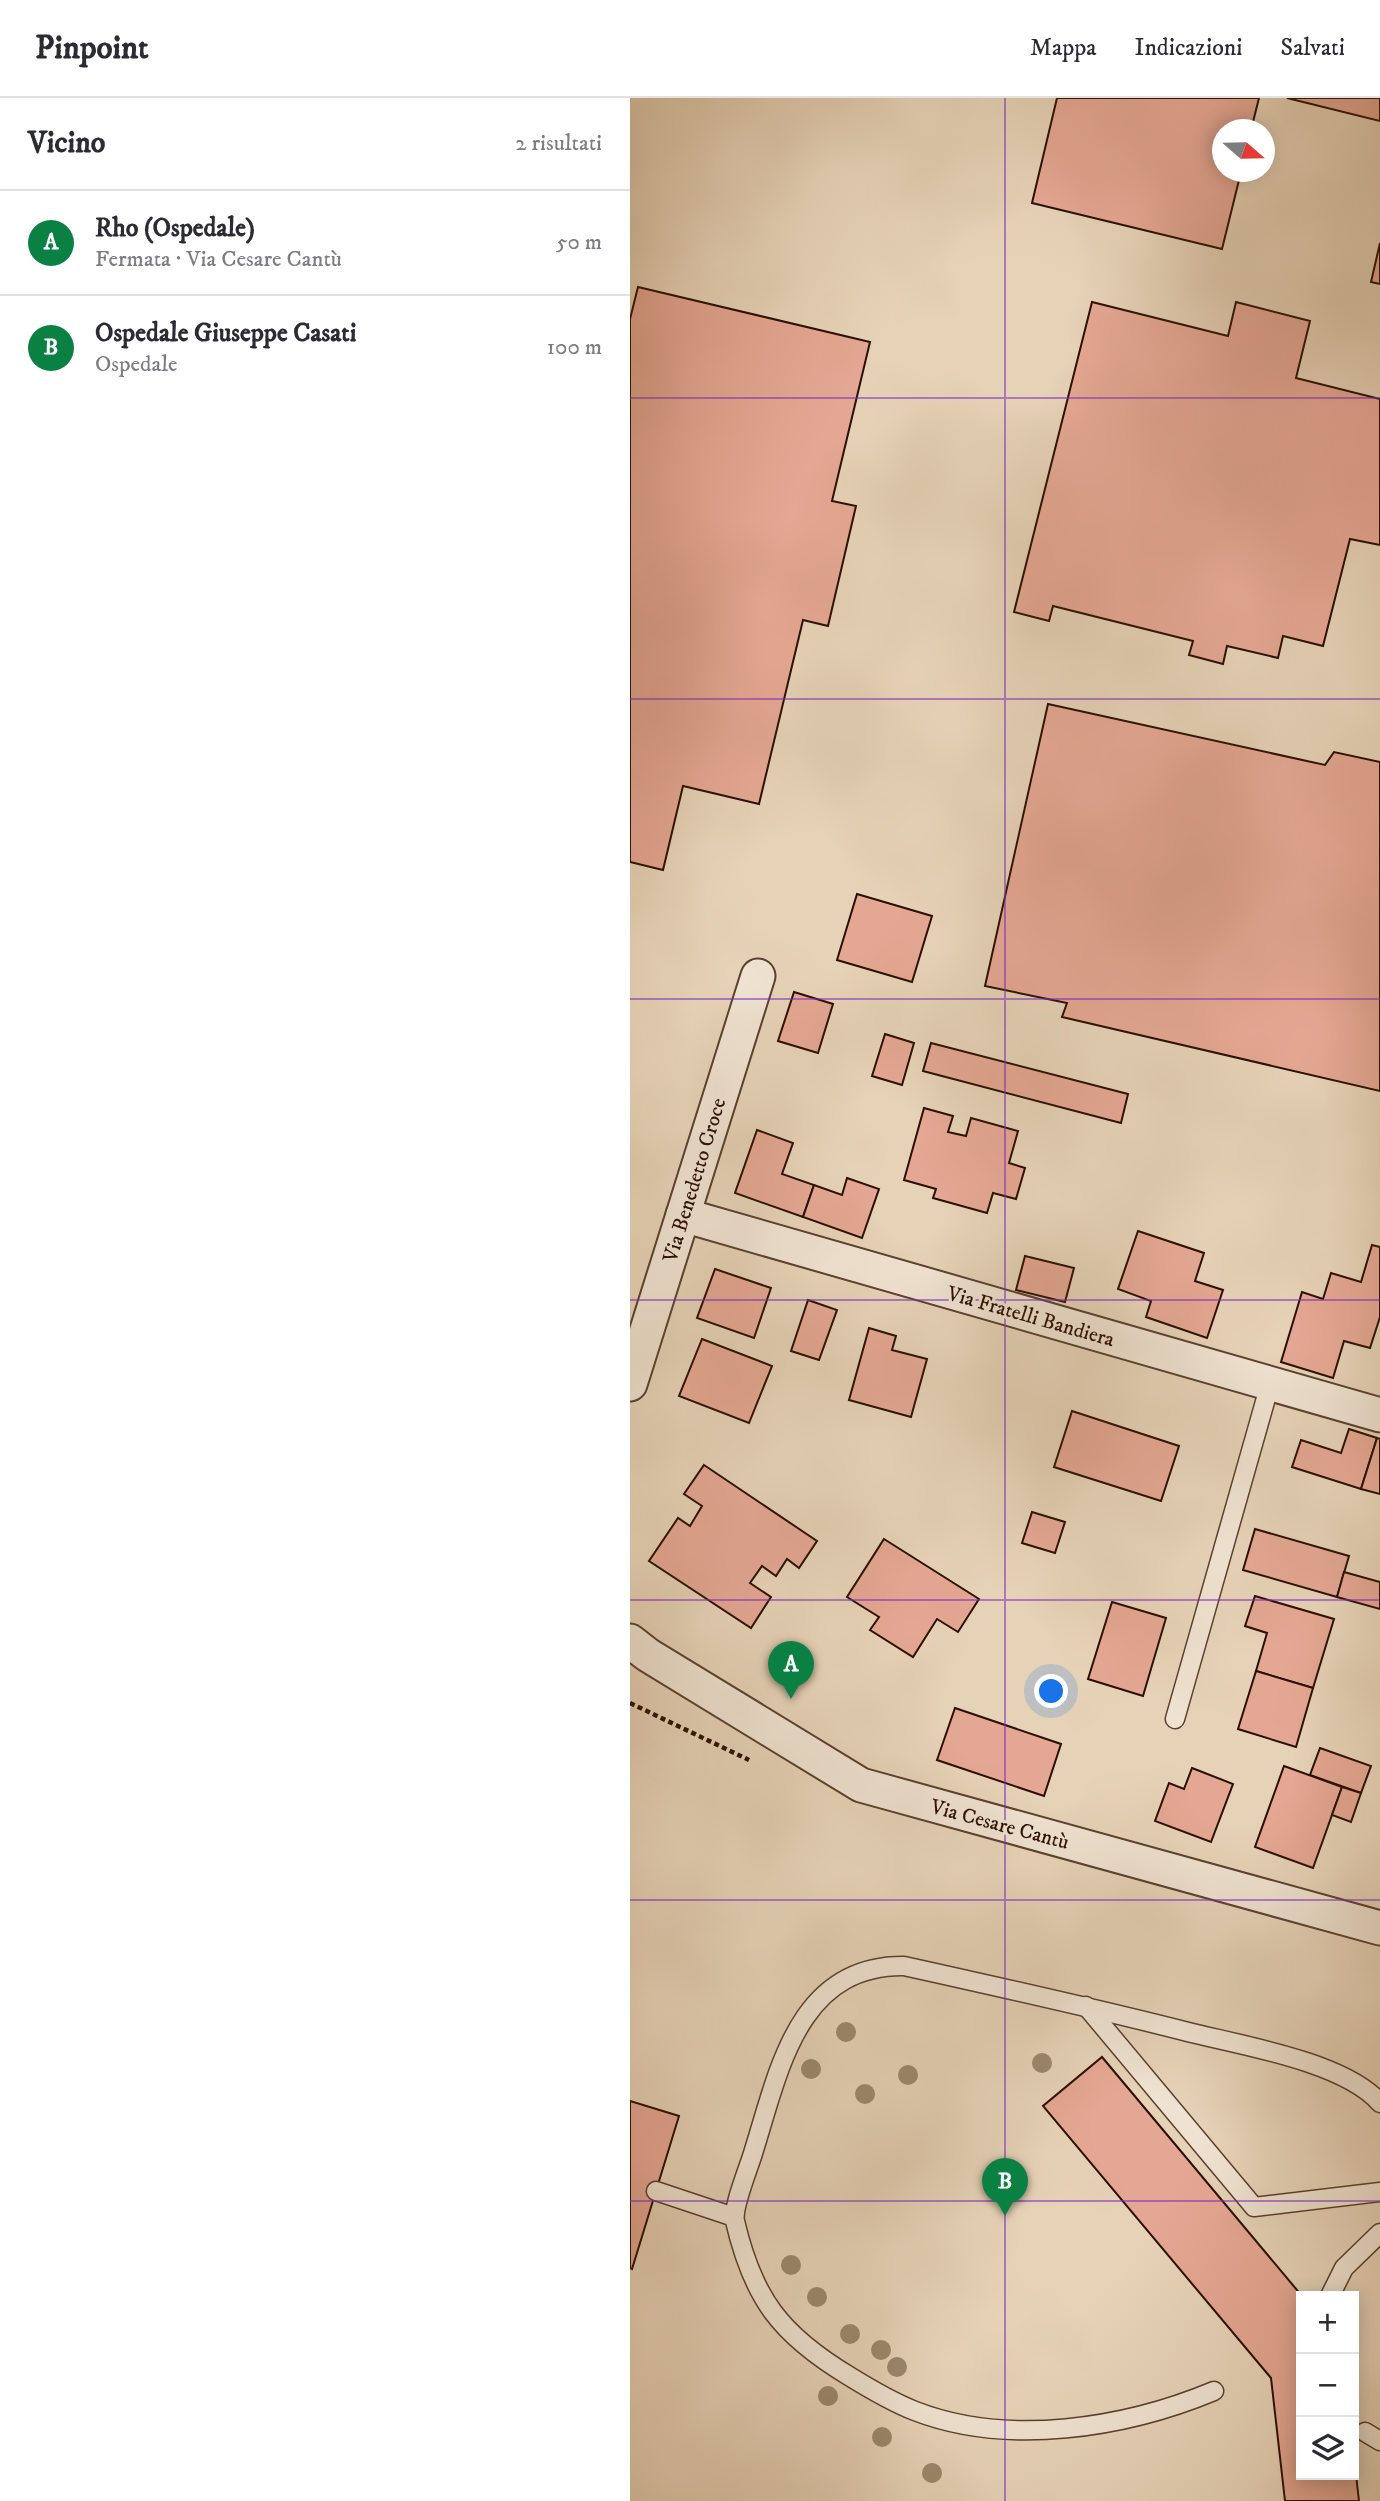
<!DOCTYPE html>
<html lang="it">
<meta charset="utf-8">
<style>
:root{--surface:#fff;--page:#f2f2f3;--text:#2b2b33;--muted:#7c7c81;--line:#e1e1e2;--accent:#0b8043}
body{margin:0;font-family:"IM FELL DW Pica",serif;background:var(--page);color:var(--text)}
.controls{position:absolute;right:21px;bottom:21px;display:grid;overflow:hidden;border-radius:0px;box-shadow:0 4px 18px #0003}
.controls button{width:63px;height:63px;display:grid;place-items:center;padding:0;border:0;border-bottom:2px solid var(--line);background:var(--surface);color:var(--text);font:35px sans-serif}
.compass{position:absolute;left:582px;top:21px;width:63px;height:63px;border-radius:50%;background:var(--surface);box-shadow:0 4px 18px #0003;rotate:110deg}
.you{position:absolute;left:422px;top:1594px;width:24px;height:24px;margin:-18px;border:5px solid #fff;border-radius:50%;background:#1a73e8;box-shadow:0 0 0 10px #1a73e833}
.badge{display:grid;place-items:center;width:46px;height:46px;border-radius:50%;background:var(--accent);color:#fff;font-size:23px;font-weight:700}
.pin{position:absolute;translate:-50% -58px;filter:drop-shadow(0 2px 4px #0008)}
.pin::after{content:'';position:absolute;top:37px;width:24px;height:21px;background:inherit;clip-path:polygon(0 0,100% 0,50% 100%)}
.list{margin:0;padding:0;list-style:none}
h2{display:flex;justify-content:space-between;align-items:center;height:91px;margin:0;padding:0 28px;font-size:30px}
h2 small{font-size:23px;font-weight:400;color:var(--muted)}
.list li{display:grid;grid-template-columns:46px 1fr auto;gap:21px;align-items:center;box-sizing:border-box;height:105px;padding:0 28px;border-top:2px solid var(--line)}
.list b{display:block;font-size:26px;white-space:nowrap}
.list p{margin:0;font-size:23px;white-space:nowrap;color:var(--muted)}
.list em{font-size:23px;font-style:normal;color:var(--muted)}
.icon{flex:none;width:38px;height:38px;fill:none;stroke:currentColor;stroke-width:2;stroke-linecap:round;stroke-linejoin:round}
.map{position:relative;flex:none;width:750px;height:2403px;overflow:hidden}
header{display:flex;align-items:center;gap:42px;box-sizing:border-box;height:98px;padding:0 35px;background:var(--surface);border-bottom:2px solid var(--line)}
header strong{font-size:33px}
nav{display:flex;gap:38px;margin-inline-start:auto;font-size:24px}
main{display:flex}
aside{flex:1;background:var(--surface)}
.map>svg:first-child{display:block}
</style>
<header>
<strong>Pinpoint</strong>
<nav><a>Mappa</a><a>Indicazioni</a><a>Salvati</a></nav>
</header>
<main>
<aside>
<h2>Vicino<small>2 risultati</small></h2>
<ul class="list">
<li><span class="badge">A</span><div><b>Rho (Ospedale)</b><p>Fermata · Via Cesare Cantù</p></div><em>50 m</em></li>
<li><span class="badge">B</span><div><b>Ospedale Giuseppe Casati</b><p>Ospedale</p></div><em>100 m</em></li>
</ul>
</aside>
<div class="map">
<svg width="750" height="2403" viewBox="0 0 750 2403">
<rect width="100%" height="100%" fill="#e6d2b7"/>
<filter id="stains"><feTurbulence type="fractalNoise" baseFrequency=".00286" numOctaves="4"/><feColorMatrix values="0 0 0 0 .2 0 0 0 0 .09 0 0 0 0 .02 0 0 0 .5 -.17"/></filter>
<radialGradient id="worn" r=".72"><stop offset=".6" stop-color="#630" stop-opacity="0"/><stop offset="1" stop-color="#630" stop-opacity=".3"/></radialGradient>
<g fill="#e4a793" stroke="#2b0f00" stroke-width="2">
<polygon points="427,0 629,0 621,32 592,32 592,74 611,74 592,151 402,105"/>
<polygon points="657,0 750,0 750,23"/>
<polygon points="750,145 750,186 741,184"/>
<polygon points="8,189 240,244 202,403 226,408 198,528 173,522 129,706 53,688 33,772 0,764 0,221"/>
<polygon points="462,204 598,238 606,204 680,223 666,280 750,301 750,447 720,441 693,548 653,538 648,560 597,548 593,566 559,557 563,543 423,508 419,523 384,514"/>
<polygon points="418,606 695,667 704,654 750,664 750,993 432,919 437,905 355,888"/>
<polygon points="227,796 302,818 282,884 207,862"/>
<polygon points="164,894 203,906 188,955 148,943"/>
<polygon points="255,936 284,945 272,987 242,978"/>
<polygon points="301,945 498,996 491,1025 293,973"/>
<polygon points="294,1010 323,1018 318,1034 336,1038 341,1020 388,1033 379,1065 395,1070 386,1101 363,1095 357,1115 303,1100 306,1091 274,1082"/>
<polygon points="127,1032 163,1045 152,1076 184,1087 173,1119 105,1095"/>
<polygon points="217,1080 249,1091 232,1140 173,1119 184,1087 212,1097"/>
<polygon points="508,1133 574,1155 565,1183 593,1192 577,1240 516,1219 521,1203 488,1191"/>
<polygon points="742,1147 750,1149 750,1219 740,1250 714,1243 703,1280 651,1264 672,1194 693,1201 701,1175 731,1184"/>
<polygon points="395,1158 444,1170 435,1204 386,1192"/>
<polygon points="85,1171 141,1190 124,1240 67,1220"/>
<polygon points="178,1202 207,1212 189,1262 161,1253"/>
<polygon points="239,1230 266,1238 262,1252 297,1261 281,1319 219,1302"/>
<polygon points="72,1241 142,1268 119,1325 49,1298"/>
<polygon points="442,1313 549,1348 531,1403 424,1369"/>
<polygon points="719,1331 747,1340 731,1391 662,1369 671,1342 711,1355"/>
<polygon points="747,1340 750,1341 750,1396 731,1391"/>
<polygon points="74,1367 187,1443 169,1470 157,1461 146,1478 132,1468 120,1485 141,1499 121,1530 19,1463 48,1420 60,1428 72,1408 54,1396"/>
<polygon points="402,1414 435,1424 425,1455 392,1445"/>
<polygon points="625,1431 719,1458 707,1499 613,1472"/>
<polygon points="254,1441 349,1501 328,1534 307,1521 283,1559 240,1532 249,1519 217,1499"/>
<polygon points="714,1474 750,1484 750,1511 707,1499"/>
<polygon points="625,1498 704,1521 683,1590 626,1573 637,1535 615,1528"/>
<polygon points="482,1504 536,1520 513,1598 458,1581"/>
<polygon points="626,1573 683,1590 666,1649 608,1631"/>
<polygon points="325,1610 431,1646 414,1698 307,1662"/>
<polygon points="690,1650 741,1668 731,1695 680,1677"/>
<polygon points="654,1668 712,1689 683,1770 625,1749"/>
<polygon points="562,1670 603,1686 581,1744 525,1723 539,1685 554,1691"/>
<polygon points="712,1689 731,1695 721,1724 702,1717"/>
<polygon points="472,1959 672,2198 671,2377 724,2377 724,2359 729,2403 655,2403 641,2280 413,2008"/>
<polygon points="0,2003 49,2018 2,2171 0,2170"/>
</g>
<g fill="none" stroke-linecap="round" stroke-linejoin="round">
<defs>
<g id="lane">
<polyline points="545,1621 640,1286"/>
<polyline points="456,1908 624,2109 750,2094"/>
<polyline points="26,2093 104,2119"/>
<polyline points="700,2198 714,2170 750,2135"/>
<path d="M584,2293c-89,37 -206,56 -299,20 -23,-9 -45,-22 -66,-35 -68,-41 -96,-77 -114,-155 -3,-14 15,-56 19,-71 25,-80 44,-185 150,-184 95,21 190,42 284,66 52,13 157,30 192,71"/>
<polyline points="735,2334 750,2343"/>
</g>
<g id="street">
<polyline points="53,1117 750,1317"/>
<polyline points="0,1286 128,878"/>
<polyline points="0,1543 18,1557 231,1687 750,1830"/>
</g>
</defs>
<use href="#lane" stroke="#5a402e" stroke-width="21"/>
<use href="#street" stroke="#5a402e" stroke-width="37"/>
<polyline stroke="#2b0f00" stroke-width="4.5" stroke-dasharray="5 3.5" stroke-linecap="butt" points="0,1605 119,1662"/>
<use href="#lane" stroke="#efe2d0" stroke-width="18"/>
<use href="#street" stroke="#efe2d0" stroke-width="33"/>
</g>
<g fill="#9b886d">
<circle cx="216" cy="1934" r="10"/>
<circle cx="412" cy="1965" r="10"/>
<circle cx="181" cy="1971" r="10"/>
<circle cx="278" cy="1977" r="10"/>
<circle cx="235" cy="1996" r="10"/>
<circle cx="161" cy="2167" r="10"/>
<circle cx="187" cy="2199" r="10"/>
<circle cx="220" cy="2236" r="10"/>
<circle cx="251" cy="2252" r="10"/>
<circle cx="267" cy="2269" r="10"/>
<circle cx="198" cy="2298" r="10"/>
<circle cx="252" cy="2339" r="10"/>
<circle cx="302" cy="2375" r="10"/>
</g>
<path fill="none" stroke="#7b2cbf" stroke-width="2" stroke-opacity="0.55" d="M375,0v2403M0,300h750M0,601h750M0,901h750M0,1202h750M0,1502h750M0,1802h750M0,2103h750"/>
<g text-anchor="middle" stroke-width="6" stroke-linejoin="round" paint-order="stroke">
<g font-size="21" fill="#2b0f00" stroke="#efe2d0">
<text transform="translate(64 1082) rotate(-73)" y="7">Via Benedetto Croce</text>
<text transform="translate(401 1218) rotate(16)" y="7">Via Fratelli Bandiera</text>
<text transform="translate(370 1726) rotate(15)" y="7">Via Cesare Cantù</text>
</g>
</g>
<rect width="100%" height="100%" filter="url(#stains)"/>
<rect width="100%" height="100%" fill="url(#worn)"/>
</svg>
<div class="controls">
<button>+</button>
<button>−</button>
<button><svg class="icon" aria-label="layers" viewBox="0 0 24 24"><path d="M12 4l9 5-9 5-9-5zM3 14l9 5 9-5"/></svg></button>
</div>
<svg class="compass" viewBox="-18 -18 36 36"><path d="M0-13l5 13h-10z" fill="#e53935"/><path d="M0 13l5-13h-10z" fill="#7c7c81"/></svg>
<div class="you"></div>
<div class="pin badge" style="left:161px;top:1601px">A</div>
<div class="pin badge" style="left:375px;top:2118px">B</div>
</div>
</main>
